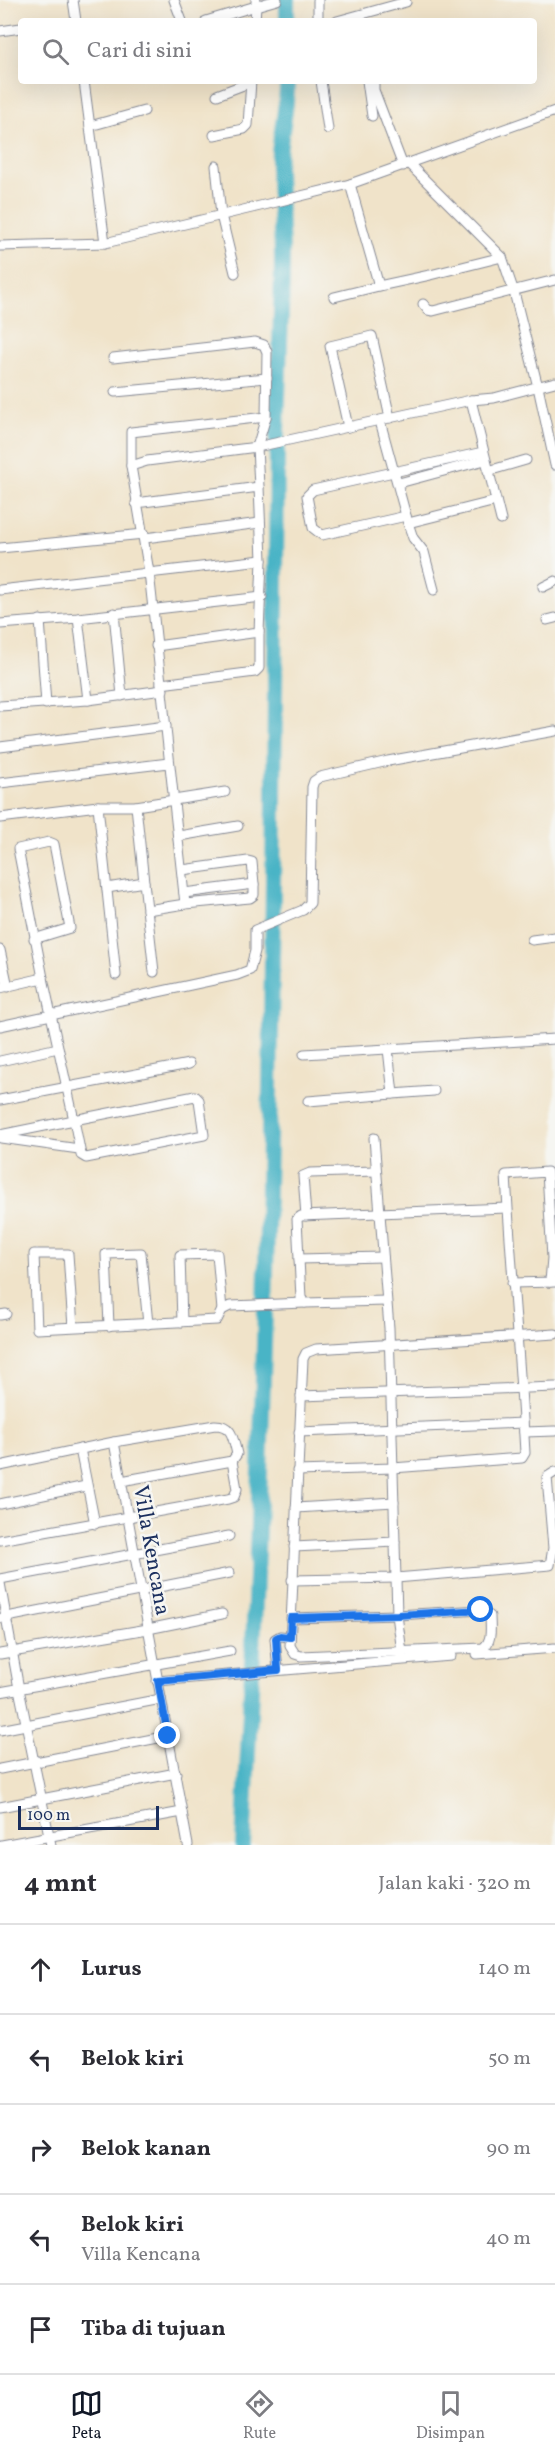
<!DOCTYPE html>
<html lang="id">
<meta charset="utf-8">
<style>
:root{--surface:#fff;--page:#f2f2f3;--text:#2b2b33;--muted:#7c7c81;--line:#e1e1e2;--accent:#111827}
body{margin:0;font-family:Vollkorn,serif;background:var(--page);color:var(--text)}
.scale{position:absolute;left:18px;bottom:15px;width:141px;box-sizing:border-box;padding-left:6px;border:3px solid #1b2f5e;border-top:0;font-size:16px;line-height:21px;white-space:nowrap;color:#1b2f5e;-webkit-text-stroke:4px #f6f6f2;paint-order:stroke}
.stop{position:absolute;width:18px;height:18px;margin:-14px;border:4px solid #1a73e8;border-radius:50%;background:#fff}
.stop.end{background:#1a73e8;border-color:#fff;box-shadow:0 2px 6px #0008}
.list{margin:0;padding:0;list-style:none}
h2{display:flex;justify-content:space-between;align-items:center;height:78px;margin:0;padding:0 24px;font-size:26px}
h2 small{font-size:20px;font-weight:400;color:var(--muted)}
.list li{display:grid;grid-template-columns:39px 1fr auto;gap:18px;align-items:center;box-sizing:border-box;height:90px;padding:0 24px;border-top:2px solid var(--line)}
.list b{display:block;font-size:22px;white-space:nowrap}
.list p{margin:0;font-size:20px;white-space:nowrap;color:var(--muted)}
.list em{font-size:20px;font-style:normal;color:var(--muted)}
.icon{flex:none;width:33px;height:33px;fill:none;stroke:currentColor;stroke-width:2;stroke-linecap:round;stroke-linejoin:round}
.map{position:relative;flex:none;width:555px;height:1845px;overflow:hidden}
.search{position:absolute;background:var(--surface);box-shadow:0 6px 24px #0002;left:18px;right:18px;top:18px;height:66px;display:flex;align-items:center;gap:15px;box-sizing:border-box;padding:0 21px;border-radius:6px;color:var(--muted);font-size:22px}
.sheet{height:528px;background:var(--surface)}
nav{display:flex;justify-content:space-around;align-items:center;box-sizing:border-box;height:84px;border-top:2px solid var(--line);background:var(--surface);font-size:16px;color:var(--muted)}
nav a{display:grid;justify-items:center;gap:3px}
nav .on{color:var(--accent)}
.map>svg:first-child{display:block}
</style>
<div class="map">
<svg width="555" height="1845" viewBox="0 0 555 1845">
<rect width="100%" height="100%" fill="#f6f6f2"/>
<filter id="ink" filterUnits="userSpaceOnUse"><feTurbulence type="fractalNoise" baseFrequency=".0167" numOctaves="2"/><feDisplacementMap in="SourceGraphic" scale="12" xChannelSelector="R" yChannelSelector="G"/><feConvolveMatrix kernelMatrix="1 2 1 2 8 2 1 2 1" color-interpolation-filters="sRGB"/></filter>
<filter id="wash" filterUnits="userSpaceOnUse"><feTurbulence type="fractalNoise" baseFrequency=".008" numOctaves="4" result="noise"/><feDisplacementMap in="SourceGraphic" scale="24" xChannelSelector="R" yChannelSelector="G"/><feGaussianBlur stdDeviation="1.35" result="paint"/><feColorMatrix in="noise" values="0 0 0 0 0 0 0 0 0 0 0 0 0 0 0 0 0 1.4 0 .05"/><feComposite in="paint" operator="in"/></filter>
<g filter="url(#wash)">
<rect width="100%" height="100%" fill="#f0e3c9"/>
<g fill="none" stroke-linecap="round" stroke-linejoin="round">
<g stroke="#48b4c6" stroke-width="16">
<polyline points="287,0 287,21"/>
<path d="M243,1845c27,-469 31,-940 34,-1410 1,-59 5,-118 5,-177 0,-30 -4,-59 -4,-89 0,-29 10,-58 9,-88"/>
</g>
</g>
</g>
<g filter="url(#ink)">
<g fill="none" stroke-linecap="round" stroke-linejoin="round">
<defs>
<g id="street">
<polyline points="73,0 76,21"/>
<polyline points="174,0 182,21"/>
<polyline points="256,0 256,6 277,0"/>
<polyline points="206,21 256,6 255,21"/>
<polyline points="318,21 318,0"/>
<polyline points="337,21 406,2"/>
<polyline points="0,31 21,28"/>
<polyline points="84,81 105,243"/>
<polyline points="321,81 328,129"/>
<polyline points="367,81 372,116"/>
<polyline points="374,81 374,90 403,166"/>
<polyline points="217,95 251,82"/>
<polyline points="90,126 144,111"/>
<polyline points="214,135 244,129 248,125 251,81"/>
<polyline points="408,163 502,257 514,292 538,387 555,465"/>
<polyline points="216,166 221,215 235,273"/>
<polyline points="0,246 105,243 260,206 350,184 555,111"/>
<polyline points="379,286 430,275 502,257"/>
<polyline points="334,297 379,286 350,184"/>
<polyline points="423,304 428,310 433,311 555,280"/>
<polyline points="113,358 255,342 264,345 267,352 266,417 257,447 259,487"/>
<polyline points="115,392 267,378"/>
<polyline points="471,400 501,520"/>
<polyline points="380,421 408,523 413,538 424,552 434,590"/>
<polyline points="348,427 330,346 372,336 390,418"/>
<polyline points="131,466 131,432 266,417"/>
<polyline points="488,471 526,460"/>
<polyline points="399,483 485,460"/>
<polyline points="136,503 259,487 262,560 259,632 156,646"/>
<polyline points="406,516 322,535 313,528 307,496 313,490 483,452"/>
<polyline points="408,523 496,501"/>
<polyline points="145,538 260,523"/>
<polyline points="0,548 144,534"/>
<polyline points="543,587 555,581"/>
<polyline points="0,590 262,560"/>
<polyline points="114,613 122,696"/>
<polyline points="78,618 88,700"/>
<polyline points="40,620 46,704"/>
<polyline points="547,620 555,618"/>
<polyline points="0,624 78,618 262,597"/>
<polyline points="161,684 255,672 259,668 259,632"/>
<polyline points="0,706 88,700 163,690"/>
<polyline points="0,747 166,726"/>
<polyline points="0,783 169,763"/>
<polyline points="98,806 116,975"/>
<polyline points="136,806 144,882"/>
<polyline points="0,818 98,806 136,806 225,792"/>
<polyline points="179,836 238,826"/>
<polyline points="182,870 248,861 252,862 254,884 184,893"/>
<polyline points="107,888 144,882 154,972"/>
<polyline points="185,904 149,572 131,466 147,461 257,447 471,400 494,398 555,382"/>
<polyline points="147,910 185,904 250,898 254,895 254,884"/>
<polyline points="34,939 70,928 54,844 49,842 18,849 43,978"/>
<polyline points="532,940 555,937"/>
<polyline points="0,950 8,987"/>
<polyline points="0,988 43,978 74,1120 0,1135"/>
<polyline points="0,1026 237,975 250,970 255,951 255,930 303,910 310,903 312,787 314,781 320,777 388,761 555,731"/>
<polyline points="304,1054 555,1039"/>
<polyline points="0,1061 58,1048"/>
<polyline points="393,1094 434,1091"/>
<polygon points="195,1096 199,1100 204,1135 86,1158 81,1155 74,1120"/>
<polyline points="0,1100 189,1064"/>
<polyline points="308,1101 393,1094 388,1049"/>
<polyline points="1,1138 79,1149"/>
<polyline points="374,1138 389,1328 397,1615 402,1652"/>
<polyline points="306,1216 303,1176 310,1173 376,1171"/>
<polyline points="299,1259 383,1257"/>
<polyline points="512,1283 555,1282"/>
<polyline points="386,1301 305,1303 301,1298 297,1219 301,1216 507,1208"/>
<polyline points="0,1315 6,1314"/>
<polyline points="182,1322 180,1255 217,1254 222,1310"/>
<polyline points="109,1326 106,1254 141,1253 148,1324"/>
<polyline points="73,1327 68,1254 34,1254 37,1329 217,1320 222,1310 230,1306 305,1303"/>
<polyline points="301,1396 555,1387"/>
<polyline points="299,1432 523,1423"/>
<polyline points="524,1432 555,1431"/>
<polyline points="114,1442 188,1845"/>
<polyline points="80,1449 95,1524"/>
<path d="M0,1466l114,-24 101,-17c18,0 18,14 22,29l-5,7 -111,20"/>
<path d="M297,1471l96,-3 129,-10 3,-5c-5,-93 -14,-185 -19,-278l41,-3 5,86 -2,24"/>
<polyline points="0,1504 86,1486"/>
<polyline points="296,1508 394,1502"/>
<polyline points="0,1540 228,1499 234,1497 237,1489 232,1461"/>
<polyline points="294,1547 395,1542"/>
<polyline points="0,1579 229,1536"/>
<polyline points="292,1580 396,1578 550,1565 553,1548 547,1477 555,1472"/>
<polyline points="0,1583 19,1689 51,1845"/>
<polyline points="2,1618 230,1573"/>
<path d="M291,1618l106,-3 84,-5 9,6c0,11 3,25 -7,32l-182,8 -6,-2 -5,-8 13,-287 3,-6 10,-4 239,-15"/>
<polyline points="0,1654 148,1629 222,1614"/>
<polyline points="477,1654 555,1648"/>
<polyline points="278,1670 275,1639 280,1636 290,1637"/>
<polyline points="157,1681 451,1656"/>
<polyline points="0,1692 230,1651"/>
<polyline points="0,1730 161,1699"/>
<polyline points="0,1769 168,1736"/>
<polyline points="0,1807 176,1773"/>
<polyline points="2,1845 182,1812"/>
</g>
</defs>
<use href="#street" stroke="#868994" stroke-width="11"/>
<use href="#street" stroke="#fff" stroke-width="9"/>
</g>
</g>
<g fill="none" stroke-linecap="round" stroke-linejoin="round" filter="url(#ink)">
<polyline stroke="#1a73e8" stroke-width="8" points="168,1736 158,1681 278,1670 276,1638 280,1636 290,1637 291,1618 398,1615 481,1610"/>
</g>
<g text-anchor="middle" stroke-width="5" stroke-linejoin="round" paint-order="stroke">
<g font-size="22" fill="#1b2f5e" stroke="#f6f6f2">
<text transform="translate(153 1550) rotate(80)" y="8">Villa Kencana</text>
</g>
</g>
</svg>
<div class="scale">100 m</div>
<div class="stop" style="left:481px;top:1610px"></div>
<div class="stop end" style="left:168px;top:1736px"></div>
<div class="search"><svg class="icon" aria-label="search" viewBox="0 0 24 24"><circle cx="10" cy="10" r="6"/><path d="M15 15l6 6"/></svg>Cari di sini</div>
</div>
<section class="sheet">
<h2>4 mnt<small>Jalan kaki · 320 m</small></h2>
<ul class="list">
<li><svg class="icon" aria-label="ahead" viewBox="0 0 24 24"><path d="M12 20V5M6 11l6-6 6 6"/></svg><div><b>Lurus</b></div><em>140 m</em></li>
<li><svg class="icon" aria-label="left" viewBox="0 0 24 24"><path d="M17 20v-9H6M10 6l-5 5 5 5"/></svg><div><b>Belok kiri</b></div><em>50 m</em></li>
<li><svg class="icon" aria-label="right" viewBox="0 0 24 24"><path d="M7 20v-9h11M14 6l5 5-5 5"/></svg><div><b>Belok kanan</b></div><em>90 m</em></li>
<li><svg class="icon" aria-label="left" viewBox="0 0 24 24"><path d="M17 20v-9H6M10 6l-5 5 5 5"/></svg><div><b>Belok kiri</b><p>Villa Kencana</p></div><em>40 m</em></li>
<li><svg class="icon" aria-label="arrive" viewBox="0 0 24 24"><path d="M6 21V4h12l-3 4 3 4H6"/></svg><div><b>Tiba di tujuan</b></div></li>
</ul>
</section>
<nav>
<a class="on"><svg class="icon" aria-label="map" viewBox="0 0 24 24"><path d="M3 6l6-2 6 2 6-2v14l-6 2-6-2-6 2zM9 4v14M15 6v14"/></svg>Peta</a>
<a><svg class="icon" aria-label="directions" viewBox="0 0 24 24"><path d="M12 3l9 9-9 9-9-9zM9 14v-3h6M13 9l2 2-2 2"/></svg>Rute</a>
<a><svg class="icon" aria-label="saved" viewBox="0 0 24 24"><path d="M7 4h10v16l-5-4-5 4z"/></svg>Disimpan</a>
</nav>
